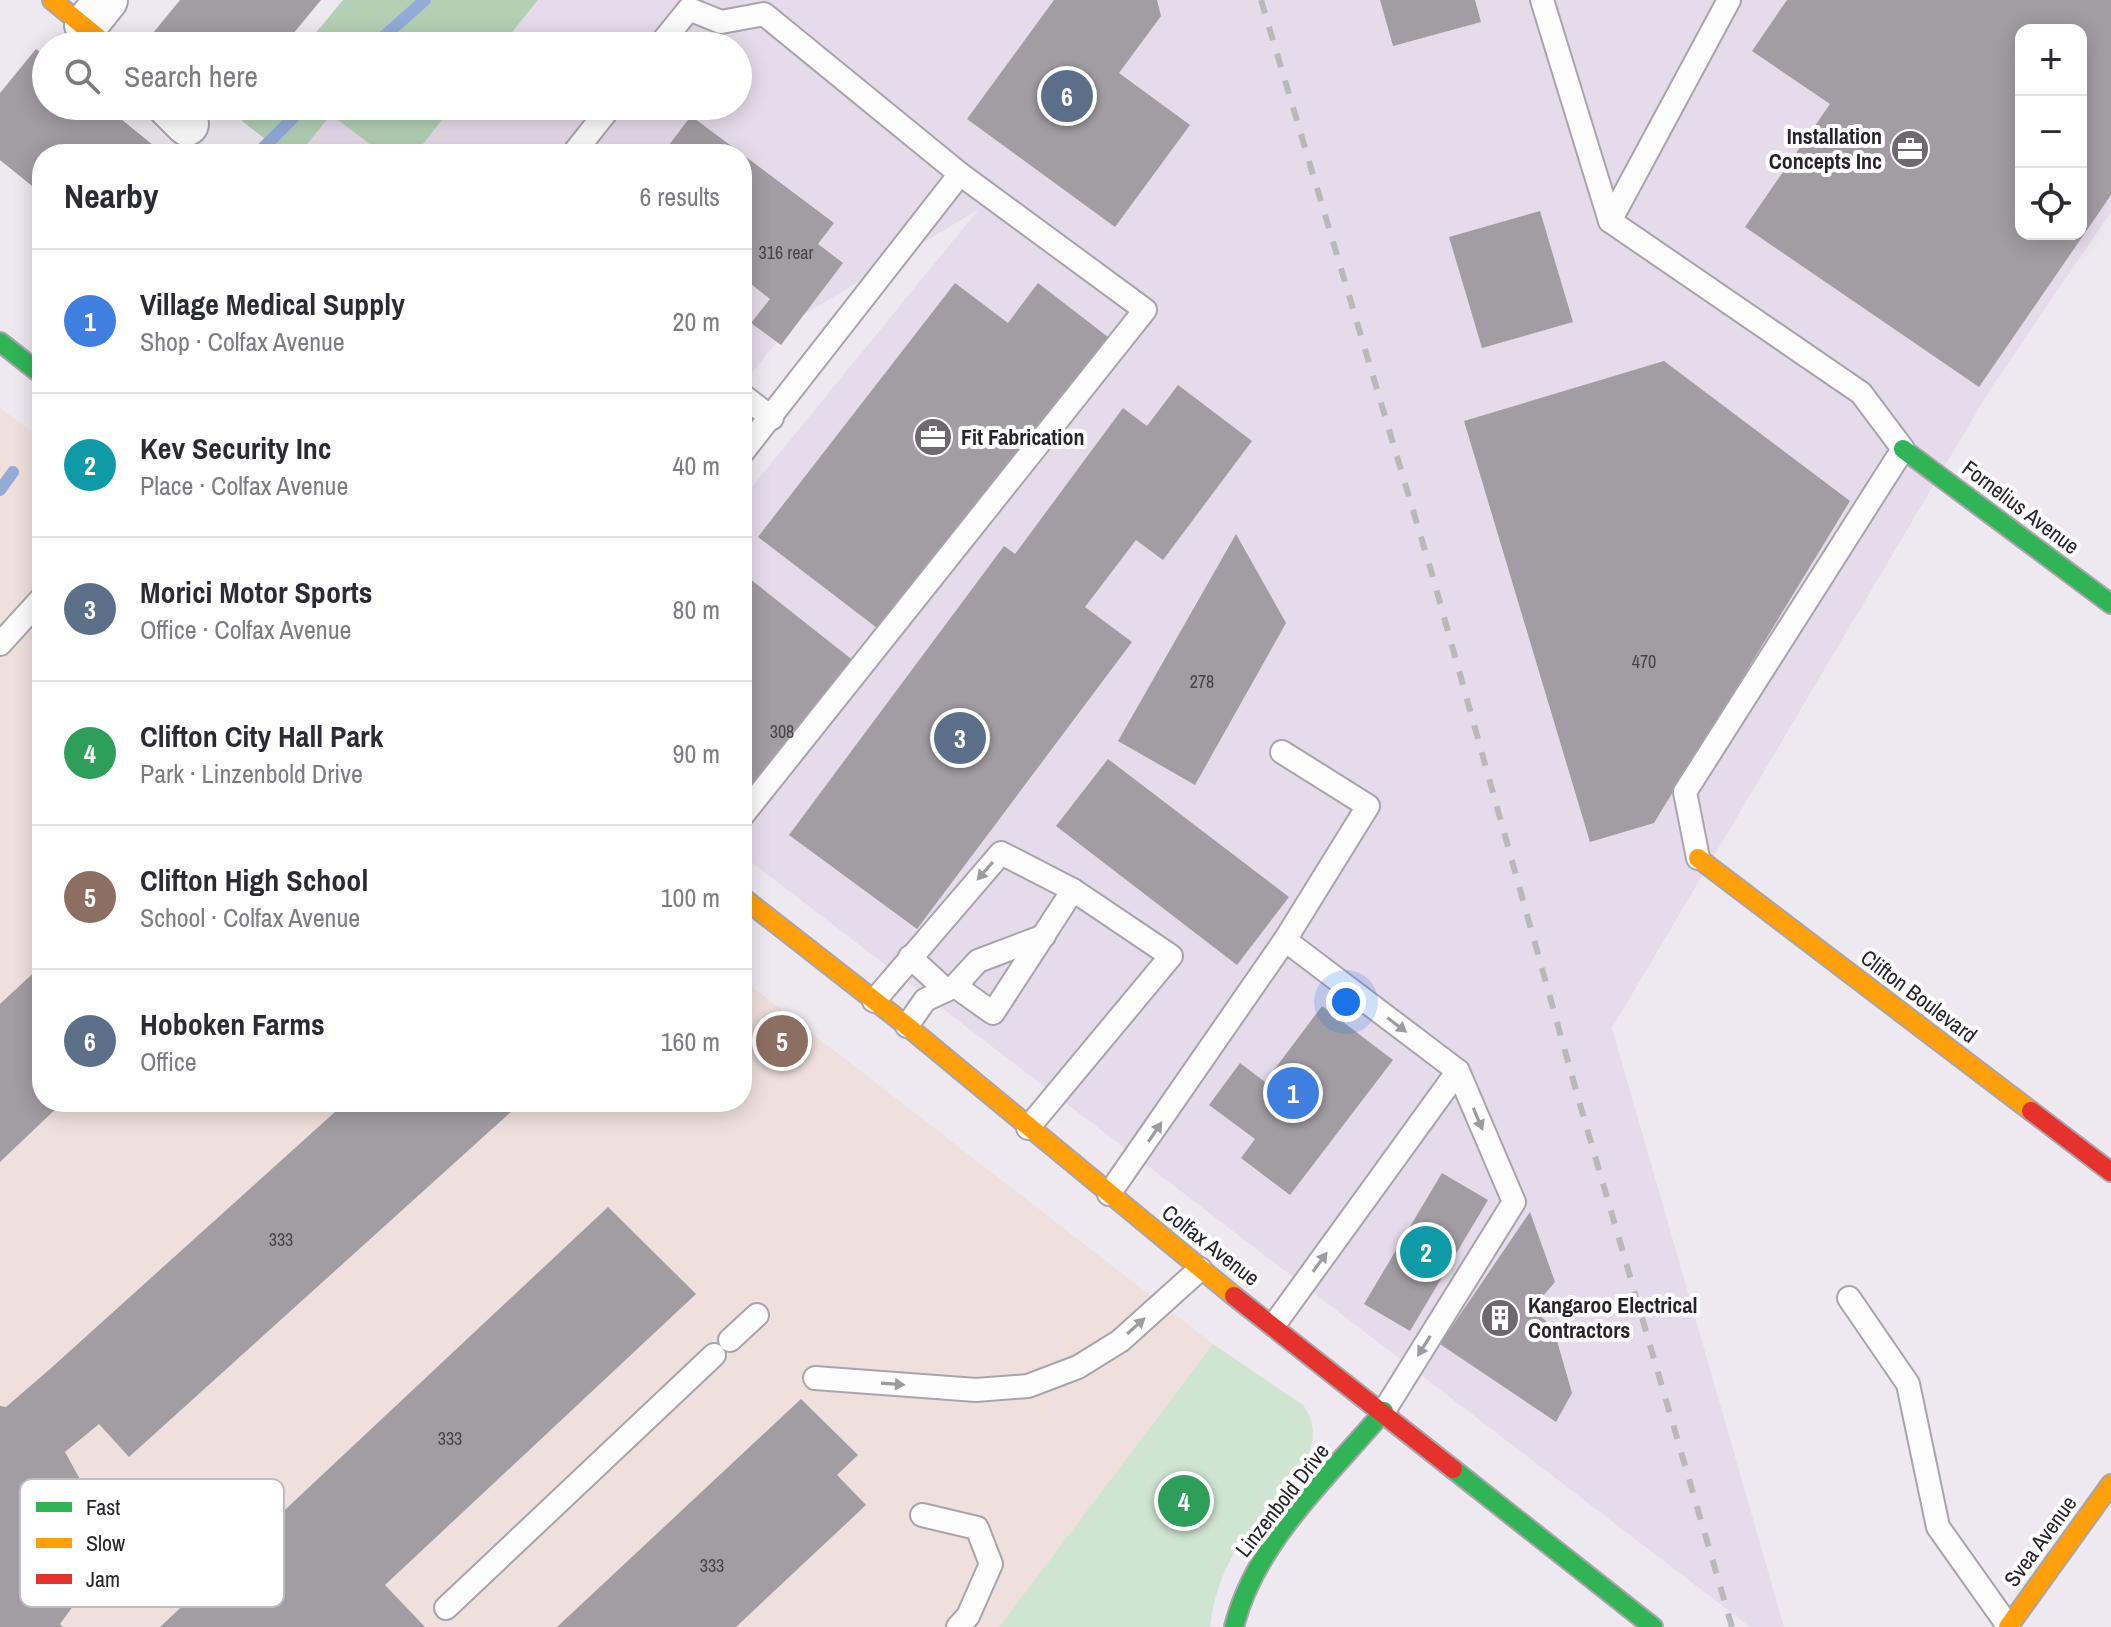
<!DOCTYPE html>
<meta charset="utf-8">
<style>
:root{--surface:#fff;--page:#f2f2f3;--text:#2b2b33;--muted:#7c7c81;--line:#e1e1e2;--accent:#6d696f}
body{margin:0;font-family:"Archivo Narrow",sans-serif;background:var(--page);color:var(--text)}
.controls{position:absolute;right:24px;top:24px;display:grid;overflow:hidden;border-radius:16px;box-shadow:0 4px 20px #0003}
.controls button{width:72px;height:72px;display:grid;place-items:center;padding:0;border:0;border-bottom:2px solid var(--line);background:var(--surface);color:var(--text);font:40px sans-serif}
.you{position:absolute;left:1346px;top:1002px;width:28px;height:28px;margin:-20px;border:6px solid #fff;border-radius:50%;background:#1a73e8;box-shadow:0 0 0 12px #1a73e833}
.badge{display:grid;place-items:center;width:52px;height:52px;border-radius:50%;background:var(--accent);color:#fff;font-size:26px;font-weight:700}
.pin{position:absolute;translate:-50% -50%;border:4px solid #fff;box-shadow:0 2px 8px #0006}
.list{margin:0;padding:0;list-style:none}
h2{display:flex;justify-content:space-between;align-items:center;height:104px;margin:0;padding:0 32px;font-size:34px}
h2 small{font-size:26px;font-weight:400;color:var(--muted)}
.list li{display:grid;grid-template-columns:52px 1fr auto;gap:24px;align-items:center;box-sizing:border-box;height:144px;padding:0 32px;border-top:2px solid var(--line)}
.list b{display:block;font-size:30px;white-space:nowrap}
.list p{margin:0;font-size:26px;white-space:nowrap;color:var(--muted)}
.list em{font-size:26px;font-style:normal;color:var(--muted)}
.icon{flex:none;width:44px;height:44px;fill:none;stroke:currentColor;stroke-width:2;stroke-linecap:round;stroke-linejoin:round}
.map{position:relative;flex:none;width:2111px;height:1627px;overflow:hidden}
.search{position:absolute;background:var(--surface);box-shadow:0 4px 20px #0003;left:32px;top:32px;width:720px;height:88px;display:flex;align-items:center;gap:20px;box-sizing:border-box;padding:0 28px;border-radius:44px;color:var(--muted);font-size:30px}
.panel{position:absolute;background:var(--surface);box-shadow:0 4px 20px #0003;left:32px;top:144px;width:720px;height:968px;border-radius:32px}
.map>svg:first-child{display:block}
</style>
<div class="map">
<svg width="2111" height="1627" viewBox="0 0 2111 1627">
<rect width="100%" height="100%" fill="#eee8f0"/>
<g fill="#e6dbea" fill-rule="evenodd">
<path d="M538,0h1573v212l-120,176 -379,640 172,599h-34l-1008,-772v-356l237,-290 -184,111 -53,65v-231h-327l38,-48h285v-60h-237zM2021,30h60v204h-60z"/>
<polygon points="331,115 383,154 299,154"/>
</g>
<polygon fill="#efe0dd" points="0,408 42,439 42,1102 742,1102 742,979 1213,1344 999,1627 0,1627"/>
<path fill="#d0e5d1" d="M1213,1344l90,61c37,50 -39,101 -64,140 -16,25 -26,53 -29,82h-211z"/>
<g fill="#b3d0b5">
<polygon points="343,0 538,0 501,46 305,46"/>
<polygon points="255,106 453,106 415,154 383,154 331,115 299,154 285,154 242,121"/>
</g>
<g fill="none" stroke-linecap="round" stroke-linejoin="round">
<g stroke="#94abd8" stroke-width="12">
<polyline points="373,46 425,0"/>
<polyline points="257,154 305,106"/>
<polyline points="0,490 13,472"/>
</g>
</g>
<g fill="#a19da2" fill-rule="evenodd">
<polygon points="180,0 321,0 283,46 169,46 153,33"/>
<polygon points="1054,0 1157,0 1161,16 1119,73 1190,125 1115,227 967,119"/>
<polygon points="1380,0 1475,0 1481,22 1393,46"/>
<path d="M1787,0h324v195l-132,192 -234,-160 85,-123 -78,-53zM2021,30h60v204h-60z"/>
<polygon points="36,49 46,57 46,106 105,106 164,154 42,154 42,194 0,160 0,93"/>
<polygon points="691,116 742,154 662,154"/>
<polygon points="742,154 834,223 818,244 843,263 781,345 751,323 770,299 742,277"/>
<polygon points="1540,211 1573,322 1482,348 1449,237"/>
<polygon points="955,283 1008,323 1038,283 1108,337 881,631 758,537"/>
<polygon points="1664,361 1850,501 1654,823 1590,842 1464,421"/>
<polygon points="1178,385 1252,441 1163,560 1136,540 1085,607 1132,642 917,929 789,835 1004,546 1015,554 1123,408 1147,426"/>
<polygon points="1236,534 1286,623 1195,785 1118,741"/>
<polygon points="750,579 869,673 774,790 742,796 742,589"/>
<polygon points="1108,759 1289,897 1237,965 1056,826"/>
<polygon points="42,965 42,1102 63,1102 0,1162 0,1004"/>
<polygon points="1322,1006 1393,1060 1290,1195 1241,1158 1255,1139 1209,1105 1240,1063 1265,1082"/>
<polygon points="346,1102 502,1102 512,1111 129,1457 99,1424 65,1452 87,1492 93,1520 93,1548 87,1577 76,1602 60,1624 63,1627 0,1627 0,1406 6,1407 50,1369"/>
<polygon points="1442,1173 1488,1200 1410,1331 1364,1304"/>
<polygon points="608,1207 696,1294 385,1585 425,1627 160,1627"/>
<polygon points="1530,1212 1555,1282 1532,1309 1553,1327 1572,1393 1556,1422 1440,1344"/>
<polygon points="801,1399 858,1455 837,1475 866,1505 736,1627 557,1627"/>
</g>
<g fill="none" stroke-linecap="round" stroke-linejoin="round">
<defs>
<g id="lane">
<polyline points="1542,0 1610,221 1861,393 1903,449 1685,792 1698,858"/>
<polyline points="659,46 689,9 721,22 764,14 960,174 742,453"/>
<polyline points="573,154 611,106"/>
<polyline points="1610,221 1729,0"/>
<polyline points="742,395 772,418"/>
<polyline points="0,644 42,598"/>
<polyline points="1282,752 1368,806 1285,940"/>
<polyline points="742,816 1145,310 960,174"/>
<polyline points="910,957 946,990"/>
<polyline points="955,986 993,1013 1073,890 1171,956 1028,1128"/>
<polyline points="874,1001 1001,853 1073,890"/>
<polyline points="907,1026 925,1000 955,986 978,961 1044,936"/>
<polyline points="1109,1194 1285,940 1458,1071"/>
<polyline points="1849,1298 1908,1384 1938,1527 2009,1627"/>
<polyline points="1274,1325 1458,1071 1514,1202 1384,1411"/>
<polyline points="730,1340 757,1315"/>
<polyline points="815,1378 976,1390 1028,1386 1078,1367 1120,1341 1200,1269"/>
<polyline points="922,1515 977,1528 991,1564 968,1616 958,1627"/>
<polyline points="446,1608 714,1355"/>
</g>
<g id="street">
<polyline points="86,25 106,0"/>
<polyline points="169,106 187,124"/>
</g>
<g id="fast">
<polyline points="0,342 42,375"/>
<polyline points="1903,449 2111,604"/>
<polyline points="1453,1469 1653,1627"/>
<path d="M1234,1627c21,-85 95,-151 150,-216"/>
</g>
<g id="slow">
<polyline points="52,0 108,46"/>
<polyline points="1698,858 2031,1111"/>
<polyline points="742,897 907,1026 1234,1296"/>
<polyline points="2008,1627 2111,1484"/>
</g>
<g id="jam">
<polyline points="2031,1111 2111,1172"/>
<polyline points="1234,1296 1453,1469"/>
</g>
</defs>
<use href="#lane" stroke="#a9a4ab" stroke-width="26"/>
<use href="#street" stroke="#a9a4ab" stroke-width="46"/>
<use href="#fast" stroke="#a9a4ab" stroke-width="22"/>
<use href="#slow" stroke="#a9a4ab" stroke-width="22"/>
<use href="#jam" stroke="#a9a4ab" stroke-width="22"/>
<use href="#lane" stroke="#fcfcfd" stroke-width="22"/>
<use href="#street" stroke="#fcfcfd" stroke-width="42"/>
<use href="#fast" stroke="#30b455" stroke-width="18"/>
<use href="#slow" stroke="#ff9f0a" stroke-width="18"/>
<use href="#jam" stroke="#e5322d" stroke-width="18"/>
<polyline stroke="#bab9ba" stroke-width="6" stroke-dasharray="14 14" stroke-linecap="butt" points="1261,0 1432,574 1579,1101 1732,1627"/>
</g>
<defs><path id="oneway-solid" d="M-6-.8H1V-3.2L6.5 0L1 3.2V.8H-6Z" transform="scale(2)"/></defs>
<g fill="#9c9b9e">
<use href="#oneway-solid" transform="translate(985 871) rotate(131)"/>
<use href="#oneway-solid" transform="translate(1397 1025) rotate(37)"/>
<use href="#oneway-solid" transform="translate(1478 1119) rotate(67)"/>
<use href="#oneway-solid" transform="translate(1155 1132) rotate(-56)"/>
<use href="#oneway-solid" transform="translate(1320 1262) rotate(-54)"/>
<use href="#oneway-solid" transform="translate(1136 1326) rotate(-42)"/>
<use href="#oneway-solid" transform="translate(1424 1346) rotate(122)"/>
<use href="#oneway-solid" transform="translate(893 1384) rotate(4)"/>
</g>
<defs>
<symbol id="office-disc" viewBox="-11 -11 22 22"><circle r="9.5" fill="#6d696f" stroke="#fff"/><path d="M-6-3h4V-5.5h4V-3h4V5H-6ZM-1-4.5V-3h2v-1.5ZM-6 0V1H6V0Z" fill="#fff"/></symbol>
<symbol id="building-disc" viewBox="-11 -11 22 22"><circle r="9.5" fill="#6d696f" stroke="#fff"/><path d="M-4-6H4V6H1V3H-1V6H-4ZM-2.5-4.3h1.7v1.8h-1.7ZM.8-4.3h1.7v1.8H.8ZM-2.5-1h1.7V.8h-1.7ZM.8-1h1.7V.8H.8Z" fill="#fff"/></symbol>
</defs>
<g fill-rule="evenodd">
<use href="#office-disc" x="1888" y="127" width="44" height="44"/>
<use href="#office-disc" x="911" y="415" width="44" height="44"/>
<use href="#building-disc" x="1478" y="1296" width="44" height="44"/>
</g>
<g text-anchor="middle" stroke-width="8" stroke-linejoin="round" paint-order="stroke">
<g font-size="18" fill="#464247">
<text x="786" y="259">316 rear</text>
<text x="1644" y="668">470</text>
<text x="1202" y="688">278</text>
<text x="782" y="738">308</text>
<text x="281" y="1246">333</text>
<text x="450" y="1445">333</text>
<text x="712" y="1572">333</text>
</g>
<g font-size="22" font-weight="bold" fill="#272429" stroke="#fff" text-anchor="start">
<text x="1882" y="144" text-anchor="end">Installation<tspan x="1882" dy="25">Concepts Inc</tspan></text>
<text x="961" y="445">Fit Fabrication</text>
<text x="1528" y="1313">Kangaroo Electrical<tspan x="1528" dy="25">Contractors</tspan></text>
</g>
<g font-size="22" fill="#272429" stroke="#fff">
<text transform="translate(2021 507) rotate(37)" y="8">Fornelius Avenue</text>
<text transform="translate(1919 996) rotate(37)" y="8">Clifton Boulevard</text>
<text transform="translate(1211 1245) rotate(38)" y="8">Colfax Avenue</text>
<text transform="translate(1282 1500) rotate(-52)" y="8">Linzenbold Drive</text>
<text transform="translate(2040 1541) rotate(-54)" y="8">Svea Avenue</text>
</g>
</g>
<rect x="20" y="1479" width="264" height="128" rx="12" fill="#fff" stroke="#bebdbf" stroke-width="2"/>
<rect x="36" y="1502" width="36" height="10" fill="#30b455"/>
<rect x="36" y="1538" width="36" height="10" fill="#ff9f0a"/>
<rect x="36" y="1574" width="36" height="10" fill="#e5322d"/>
<g font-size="22" fill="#272429">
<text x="86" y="1515">Fast</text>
<text x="86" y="1551">Slow</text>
<text x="86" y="1587">Jam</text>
</g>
</svg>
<div class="controls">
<button>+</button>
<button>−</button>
<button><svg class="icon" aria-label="locate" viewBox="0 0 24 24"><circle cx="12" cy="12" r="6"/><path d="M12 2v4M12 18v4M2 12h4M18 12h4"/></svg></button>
</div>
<div class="you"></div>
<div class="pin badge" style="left:1293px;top:1093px;background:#3f7fe0">1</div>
<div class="pin badge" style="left:1426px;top:1252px;background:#0f9aa8">2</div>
<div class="pin badge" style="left:960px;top:738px;background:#5c6f8a">3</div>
<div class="pin badge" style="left:1184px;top:1501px;background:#2e9e5b">4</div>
<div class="pin badge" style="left:782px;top:1041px;background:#8d6e63">5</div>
<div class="pin badge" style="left:1067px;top:96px;background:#5c6f8a">6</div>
<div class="search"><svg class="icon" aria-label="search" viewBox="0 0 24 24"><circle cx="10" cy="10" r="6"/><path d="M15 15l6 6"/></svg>Search here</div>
<section class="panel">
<h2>Nearby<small>6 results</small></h2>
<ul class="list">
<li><span class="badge" style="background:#3f7fe0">1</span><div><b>Village Medical Supply</b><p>Shop · Colfax Avenue</p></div><em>20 m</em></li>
<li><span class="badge" style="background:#0f9aa8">2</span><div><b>Kev Security Inc</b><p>Place · Colfax Avenue</p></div><em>40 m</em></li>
<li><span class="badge" style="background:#5c6f8a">3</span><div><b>Morici Motor Sports</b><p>Office · Colfax Avenue</p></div><em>80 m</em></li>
<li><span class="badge" style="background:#2e9e5b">4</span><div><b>Clifton City Hall Park</b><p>Park · Linzenbold Drive</p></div><em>90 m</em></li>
<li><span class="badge" style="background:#8d6e63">5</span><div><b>Clifton High School</b><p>School · Colfax Avenue</p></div><em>100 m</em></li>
<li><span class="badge" style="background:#5c6f8a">6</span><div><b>Hoboken Farms</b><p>Office</p></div><em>160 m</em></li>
</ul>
</section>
</div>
